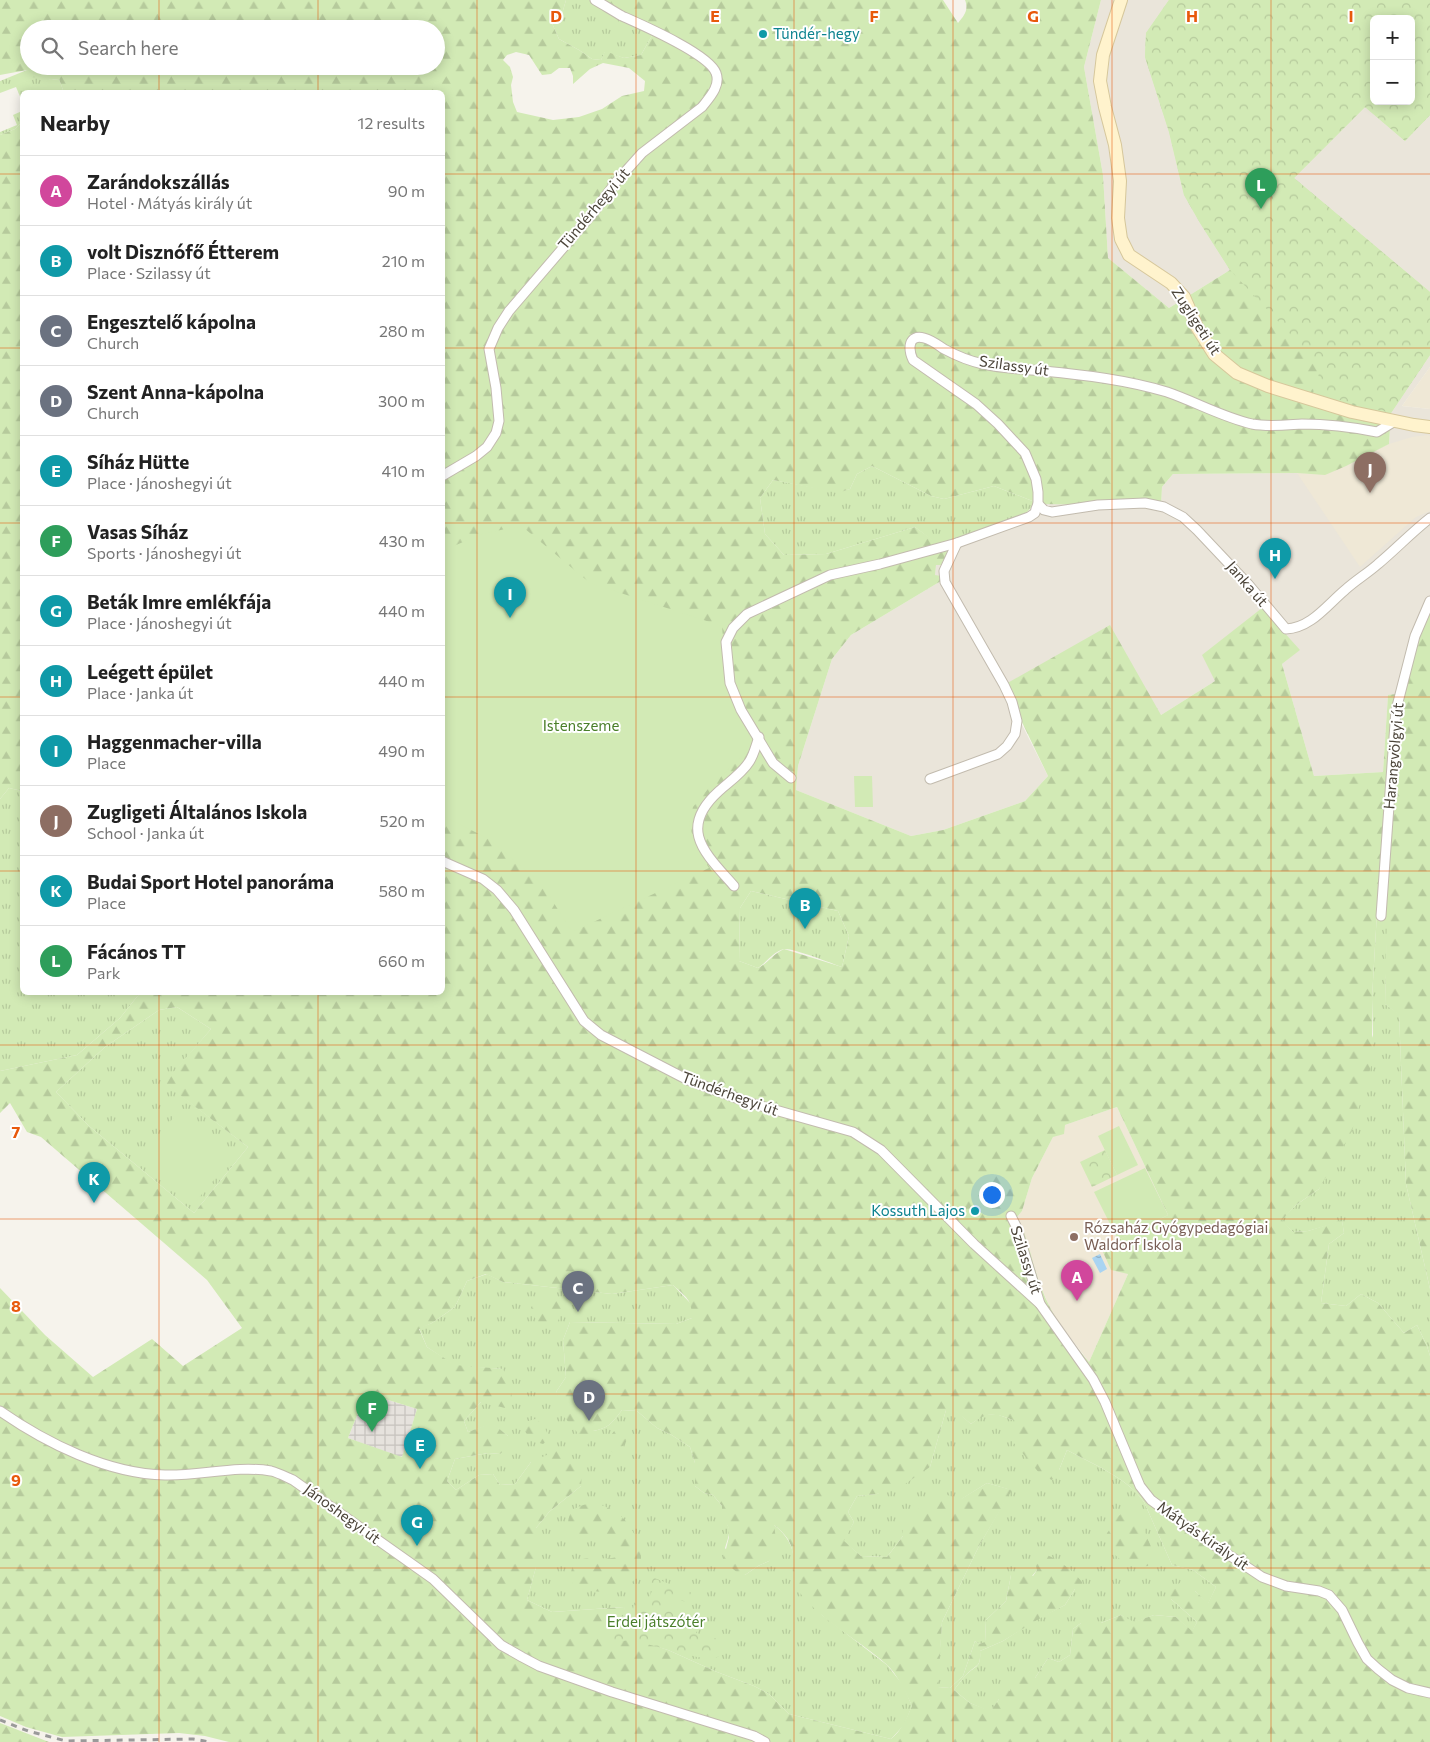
<!DOCTYPE html>
<meta charset="utf-8">
<style>
:root{--surface:#fff;--page:#f6f6f6;--text:#222;--muted:#767676;--line:#e0e0e0;--accent:#db2777}
body{margin:0;font-family:Commissioner,sans-serif;background:var(--page);color:var(--text)}
.controls{position:absolute;right:15px;top:15px;display:grid;overflow:hidden;border-radius:8px;box-shadow:0 2px 12px #0003}
.controls button{width:45px;height:45px;display:grid;place-items:center;padding:0;border:0;border-bottom:1px solid var(--line);background:var(--surface);color:var(--text);font:25px sans-serif}
.you{position:absolute;left:991px;top:1194px;width:18px;height:18px;margin:-12px;border:4px solid #fff;border-radius:50%;background:#1a73e8;box-shadow:0 0 0 8px #1a73e833}
.badge{display:grid;place-items:center;width:32px;height:32px;border-radius:50%;background:var(--accent);color:#fff;font-size:16px;font-weight:700}
.pin{position:absolute;translate:-50% -41px;filter:drop-shadow(0 1px 2px #0008)}
.pin::after{content:'';position:absolute;top:26px;width:18px;height:15px;background:inherit;clip-path:polygon(0 0,100% 0,50% 100%)}
.list{margin:0;padding:0;list-style:none}
h2{display:flex;justify-content:space-between;align-items:center;height:65px;margin:0;padding:0 20px;font-size:21px}
h2 small{font-size:16px;font-weight:400;color:var(--muted)}
.list li{display:grid;grid-template-columns:32px 1fr auto;gap:15px;align-items:center;box-sizing:border-box;height:70px;padding:0 20px;border-top:1px solid var(--line)}
.list b{display:block;font-size:19px;white-space:nowrap}
.list p{margin:0;font-size:16px;white-space:nowrap;color:var(--muted)}
.list em{font-size:16px;font-style:normal;color:var(--muted)}
.icon{flex:none;width:28px;height:28px;fill:none;stroke:currentColor;stroke-width:2;stroke-linecap:round;stroke-linejoin:round}
.map{position:relative;flex:none;width:1430px;height:1742px;overflow:hidden}
.search{position:absolute;background:var(--surface);box-shadow:0 2px 12px #0003;left:20px;top:20px;width:425px;height:55px;display:flex;align-items:center;gap:12px;box-sizing:border-box;padding:0 18px;border-radius:28px;color:var(--muted);font-size:19px}
.panel{position:absolute;background:var(--surface);box-shadow:0 2px 12px #0003;left:20px;top:90px;width:425px;height:905px;border-radius:8px}
.map>svg:first-child{display:block}
</style>
<div class="map">
<svg width="1430" height="1742" viewBox="0 0 1430 1742">
<defs>
<pattern id="industrial-grid" width="8" height="8" patternUnits="userSpaceOnUse" patternTransform="scale(1.25)"><rect width="8" height="8" fill="#e6e2dd"/><path d="M0 4h8M4 0v8" fill="none" stroke="#c7c3be"/></pattern>
<pattern id="grass-tufts" width="24" height="20" patternUnits="userSpaceOnUse" patternTransform="scale(1.25)"><rect width="24" height="20" fill="#d2eab5"/><path d="M3 7l-1-3M5 7V3M7 7l1-3M15 17l-1-3M17 17v-4M19 17l1-3" fill="none" stroke="#b6ca9c"/></pattern>
<pattern id="forest-firs" width="22" height="20" patternUnits="userSpaceOnUse" patternTransform="scale(1.25)"><rect width="22" height="20" fill="#d2eab5"/><path d="M5 1l3.5 6h-7zM16 11l3.5 6h-7z" fill="#b6ca9c"/></pattern>
<pattern id="park-crowns" width="20" height="18" patternUnits="userSpaceOnUse" patternTransform="scale(1.25)"><rect width="20" height="18" fill="#d2eab5"/><path d="M2 6a3 3 0 1 1 6 0M12 15a3 3 0 1 1 6 0" fill="none" stroke="#b6ca9c"/></pattern>
<pattern id="water-ripples" width="26" height="14" patternUnits="userSpaceOnUse" patternTransform="scale(1.25)"><rect width="26" height="14" fill="#a9d4f2"/><path d="M2 4q2-2 4 0t4 0M15 11q2-2 4 0t4 0" fill="none" stroke="#8caec5"/></pattern>
</defs>
<rect width="100%" height="100%" fill="#f6f3ec"/>
<g fill="#eae5da">
<polygon points="1101,0 1169,0 1146,33 1145,57 1169,132 1184,195 1200,223 1230,270 1169,308 1108,258 1103,175 1084,67"/>
<polygon points="1365,107 1405,141 1430,115 1430,292 1294,178"/>
<polygon points="1430,355 1430,367 1402,406 1430,409 1430,613 1421,633 1404,693 1388,696 1383,772 1314,776 1282,664 1299,650 1215,681 1161,715 1020,721 1048,776 1025,801 943,830 911,836 796,790 798,766 832,659 851,635 941,581 935,575 937,544 1022,517 1032,508 1040,504 1161,505 1162,487 1173,474 1297,473 1325,475 1389,444 1391,413"/>
</g>
<polygon fill="url(#industrial-grid)" points="366,1393 417,1409 402,1458 348,1438"/>
<g fill="#efe8d6">
<polygon points="1430,367 1430,409 1402,406"/>
<polygon points="1428,435 1430,436 1430,511 1416,517 1360,567 1297,473 1325,474 1346,466 1389,444 1412,437"/>
<polygon points="1117,1107 1168,1215 1128,1274 1089,1362 1054,1316 1048,1303 1040,1285 1027,1242 1017,1217 1022,1211 1032,1178 1053,1137 1065,1125"/>
</g>
<g fill="url(#grass-tufts)">
<polygon points="566,0 595,0 654,32 641,55 624,58 605,52 601,60 592,59 579,50 559,39 551,21 562,14"/>
<polygon points="27,70 51,80 59,79 63,90 62,92 22,92 22,101 16,87 0,93 0,81"/>
<polygon points="22,111 22,122 15,129 0,135 0,132 17,125 13,115"/>
<polygon points="872,466 931,496 944,499 994,486 1040,504 1031,508 1022,517 937,544 915,527 826,554 784,555 765,534 760,498 773,480 838,492 850,489 857,474"/>
<polygon points="9,788 22,791 22,992 140,993 120,1018 77,1055 0,1071 0,799"/>
<path d="M751,891l87,20 11,25 -7,31c-11,-4 -49,-19 -58,-18 -10,2 -18,14 -26,19l-19,-7 1,-53z"/>
<polygon points="1377,912 1388,913 1385,1004 1399,1014 1406,1184 1430,1289 1430,1356 1427,1346 1417,1325 1404,1333 1378,1303 1361,1294 1346,1306 1321,1303 1329,1244 1344,1233 1342,1221 1308,1231 1293,1232 1281,1220 1296,1205 1319,1189 1373,1035 1372,998"/>
<polygon points="177,1007 211,1029 165,1083 248,1147 194,1213 89,1126 56,1092 105,1047 159,1010"/>
<path d="M487,1274l16,8 109,12 61,-9 19,20v13l-16,6 -106,-2 -7,18 3,37 -10,15 37,39c16,-3 19,-8 29,-21l15,1 20,17 13,6 20,13 5,16v23l9,7 9,2 9,11c0,15 2,9 6,20 3,7 -1,15 -3,22l20,27 13,-9 11,-5 5,-36c15,12 22,25 19,44l29,46 65,50 16,20 9,21 -8,19 -13,14 -102,-25 -20,-20 -15,-8 -37,-14 -49,-22 -42,-14 -2,-29 -72,5 -25,-12 9,-33v-39l13,-16 32,-26 -50,-24 -16,22 -15,1 -7,-11 -14,1 -23,15 -9,-9 8,-22 33,-6 12,1 8,-18 -16,-12 -24,8 -4,-11 17,-19 22,-33 -48,-3 -28,-19 -8,-19 13,-5 23,-16 12,-26z"/>
<path d="M954,1409l17,15 12,-9 13,-1 17,6 46,50 8,-20c24,13 62,29 77,52l28,63 21,5 23,17 -8,17 -13,-13 -24,8 26,23 -5,10 -16,-15 -22,-2 -21,8 -12,-8 -20,8h-20l-8,6 -3,26 -11,7 -11,-4 -13,20 -36,21 -8,13 -21,-9 -16,-13c4,-5 8,-11 13,-16 9,-9 14,-6 13,-23l23,-10 34,-22 28,-14 10,-16 -38,-19 -5,6 -21,-1 -5,26 -20,19 -1,23 -6,1 -4,-3 -12,35 -13,12 -13,-1 5,-65 37,-76 32,-56 -24,-7 -84,53 -16,21 -26,-1 -18,-15 11,-19 -6,-10 9,-16 20,-2 53,-27 16,-57z"/>
</g>
<g fill="url(#forest-firs)" fill-rule="evenodd">
<path d="M0,0h566l-4,14 -11,7 8,18 20,11 13,9 9,1 4,-9 19,7 17,-3 13,-23 -59,-32h348l15,23c6,-7 11,-13 7,-23h136l-17,67 19,108 5,83 61,50 61,-38 -30,-47 -16,-28 -15,-63 -24,-75 1,-24 23,-33h261v115l-25,26 -40,-34 -71,71 136,114v63l-39,58 -2,31 -43,22 -21,9 -28,-2 -124,1 -11,13 -1,19 -121,-2 -46,-18 -50,13 -13,-3 -59,-30 -15,8 -7,15 -12,4 -65,-13 -13,18 5,36 19,21 42,-1 89,-27 33,24 -7,14h-5l-1,10 6,1v5l-90,54 -19,24 -34,107 -2,24 115,46 32,-6 82,-29 23,-25 -44,-91 106,-60 51,90 54,-34 -13,-26 60,-47 38,42 -18,14 32,112 69,-4 5,-77 16,-2 17,-60 9,-20v676l-24,-105 -7,-169 -14,-11 2,-91 -10,-1 -5,86v65l-20,68 -33,58 -23,16 -14,15 11,12 15,-1 34,-11 2,13 -15,11 -8,59 25,3 15,-12 17,9 26,30 13,-8 10,21 3,10v386h-1201l-24,-6 -26,-3 -117,4 -36,-10 -26,-11v-428l45,47 48,42 59,-38 31,27 59,-38 -35,-48 -166,-143 -14,-5 -17,-29 -10,10v-42l77,-16 43,-37 20,-25 302,-1v-900h-380l1,-2 -4,-11 -8,1 -19,-3 -5,-7 -27,5zM1374,19h37v82h-37zM29,29h407v37h-407zM516,52l13,3 13,20 9,-1 8,-6h11l3,8v8l17,-15 13,-6 26,5 16,13 -1,10 -22,5 -20,13 -23,8 -26,3 -36,-8 -4,-10 -2,-17 2,-8 -3,-10 -7,-7 4,-5zM751,891l87,20 11,25 -7,31 -58,-18c-11,5 -16,14 -26,19l-19,-7 1,-53zM177,1007l34,22 -47,54 84,64 -54,66 -105,-87 -33,-34 49,-45 54,-37zM1117,1107l51,108 -50,25 -15,12 8,18 17,4 -39,88c-19,-22 -38,-47 -48,-75 -9,-23 -12,-48 -24,-70l5,-6 10,-33 21,-41 11,-3 1,-9zM486,1274l17,8 109,12 61,-9c13,12 19,14 19,33l-16,6 -106,-2 -7,18 3,37 -10,15 9,26 23,27 5,-14c16,-3 19,-8 29,-21l15,1 20,17 13,6 20,13 5,16v23l9,7 9,2 9,11v12l6,8 1,11 -6,24 15,12 7,2 13,-9 11,-5 8,-15 -3,-21c34,25 8,45 26,68 23,29 59,47 86,71 12,11 19,27 26,42 -6,13 -10,24 -21,33l-102,-25 -20,-20 -15,-8 -37,-14 -49,-22 -42,-14 3,-15 -5,-14 -72,5 -25,-12 9,-33v-39l13,-16 32,-26 1,-13 -13,-16 -11,-7 -27,12 -16,22 -15,1 -7,-11 -14,1 -23,15 -9,-9 8,-22 33,-6 12,1 10,-9 -2,-9 -16,-13 -24,9 -4,-11 17,-19 24,6 7,-8 -1,-15 -8,-16 -48,-4 -28,-18 -8,-18 13,-6 23,-16 12,-26zM366,1393l51,16 -15,48 -54,-19zM946,1410h8l17,14c17,-13 23,-11 42,-4v22l28,33 11,5 7,-10 8,-20c24,13 62,29 77,52l28,63 21,5 23,17 -8,16 -13,-12 -15,-8 -7,4 -4,6 2,6 26,23 -5,9 -16,-14 -22,-2 -20,7 -13,-7 -20,8h-20l-8,6 -3,26 -11,7 -11,-4 -13,20 -12,-4 -11,7 -2,10 -7,-3 -5,4 1,7 -8,12 -21,-8 -16,-13c4,-5 8,-11 13,-16 9,-10 14,-6 13,-23l23,-10 34,-21 28,-15 10,-16 8,-6c-11,-13 -22,-22 -38,-29l-11,4 3,12 -4,6 -10,-4 -12,3 -5,26 -20,19 -1,22 -6,2 -4,-3 -12,35 -13,12 -12,-1 4,-65 37,-76 33,-56 -25,-7 -26,16 -21,-6 -17,11 -21,22 1,10 -16,21 -26,-1 -17,-15 10,-19 -6,-10 9,-16 20,-2 25,-8 28,-19z"/>
<polygon points="22,122 22,791 9,788 0,799 0,135 15,129"/>
<path d="M543,1299h13l7,2 2,5 -3,5 -6,15 -8,2c-11,-5 -14,-9 -17,-21l4,-4z"/>
<path d="M535,1419c7,3 14,13 13,21l-5,4c-10,-2 -15,-7 -20,-16l2,-6z"/>
<polygon points="615,1430 618,1430 621,1435 627,1437 626,1442 622,1447 625,1455 625,1462 621,1463 608,1447 607,1440"/>
<path d="M595,1503c10,3 20,7 27,14 20,20 32,62 -4,73 -13,4 -29,0 -42,-1 -8,-10 -6,-17 -1,-28 17,-6 26,0 42,-4v-10l-8,-7 -16,-4 -9,6 -8,-2 -6,-4c-6,-23 3,-31 25,-33z"/>
<path d="M1128,1510l6,1c4,6 19,37 19,43 0,4 -4,9 -5,12 -4,0 -8,1 -12,1 -11,-2 -29,-16 -30,-28 -1,-6 4,-8 6,-14 3,-7 9,-12 16,-15z"/>
<polygon points="0,1723 49,1742 0,1742"/>
</g>
<g fill="url(#park-crowns)" fill-rule="evenodd">
<path d="M1169,0h261v115l-25,26 -40,-34 -71,71 136,114v63l-39,58 -78,-20 8,-26 -91,-97 -30,-47 -16,-28 -15,-63 -24,-75 1,-24zM1374,19h37v82h-37z"/>
<polygon points="1105,1150 1117,1175 1092,1187 1080,1162"/>
<polygon points="647,1575 697,1595 693,1605 673,1597 670,1603 685,1619 699,1627 696,1633 722,1640 726,1647 722,1655 713,1659 697,1657 631,1640 613,1642 600,1638 610,1622 633,1609 634,1603 640,1599 648,1600 652,1591 642,1585"/>
</g>
<g fill="#d2eab5">
<polygon points="515,527 524,528 590,583 722,626 726,674 748,728 750,740 746,752 707,790 693,807 689,824 697,849 709,868 572,932 542,884 489,839 443,816 442,551 482,534"/>
<polygon points="854,776 872,776 873,807 855,807"/>
<polygon points="178,1112 233,1157 197,1200 143,1155"/>
<polygon points="1119,1126 1138,1165 1117,1175 1098,1136"/>
<polygon points="1145,1168 1168,1215 1118,1240 1094,1192"/>
</g>
<polygon fill="url(#water-ripples)" points="1100,1254 1107,1269 1100,1273 1092,1258"/>
<g fill="none" stroke-linecap="round" stroke-linejoin="round">
<defs>
<g id="street">
<path d="M442,476l34,-20 11,-9 9,-14 3,-12 -3,-33 -7,-39 9,-21 11,-17 84,-98 23,-31 26,-29 60,-46c7,-9 19,-21 14,-34 -7,-19 -74,-48 -94,-57 -9,-5 -18,-11 -27,-16"/>
<path d="M1038,504l6,6 8,2 46,-7 47,-2 19,4 19,10 14,13 51,54 38,45c25,-1 41,-24 59,-39 11,-10 23,-17 33,-26 18,-15 34,-32 52,-46"/>
<path d="M791,778l-18,-15 -32,-53 -11,-27 -4,-41 7,-14 14,-14 83,-39 50,-11 77,-21 72,-26 6,-4 1,-4 2,-5v-12l-2,-13 -11,-26 -27,-29 -22,-20 -63,-44c-5,-11 -5,-26 11,-22 8,2 14,7 20,11 13,7 25,12 39,15 19,5 41,5 60,7 42,4 84,9 124,21 29,10 55,25 85,32 16,3 33,1 50,0 25,0 50,3 75,8l18,-11"/>
<polyline points="930,779 998,754 1007,746 1015,734 1017,721 1012,702 1004,685 945,582 944,571 957,543"/>
<polyline points="442,861 483,879 497,890 514,910 584,1021 601,1035 688,1080 747,1102 853,1132 881,1150 974,1244 1040,1304 1093,1379 1105,1402 1140,1486 1151,1500 1199,1535 1262,1577 1286,1586 1319,1591 1329,1595 1342,1610 1358,1643 1367,1659 1378,1669 1392,1680 1408,1688 1430,1693"/>
<path d="M734,886c-29,-33 -57,-57 -15,-95 10,-9 23,-18 30,-29 5,-7 7,-17 10,-25"/>
<polyline points="1381,916 1396,710 1415,636 1430,601"/>
<polyline points="1011,1216 1016,1226 1040,1304"/>
<path d="M0,1411c46,32 108,63 165,64 35,1 72,-10 106,-4 8,2 15,6 22,9l140,99 68,66 21,12 17,9 73,26 142,44 11,6"/>
</g>
<polyline id="secondary" points="1121,0 1103,55 1100,81 1105,107 1115,145 1120,181 1118,218 1121,239 1129,255 1171,283 1184,297 1197,327 1214,354 1237,373 1268,386 1352,412 1414,425 1430,427"/>
</defs>
<use href="#street" stroke="#c2bbae" stroke-width="11"/>
<use href="#secondary" stroke="#d6c79b" stroke-width="14"/>
<use href="#street" stroke="#fff" stroke-width="9"/>
<use href="#secondary" stroke="#fff3cd" stroke-width="12"/>
<polyline stroke="#9a9a9a" stroke-width="3" stroke-dasharray="6 6" stroke-linecap="butt" points="0,1720 28,1731 66,1741 193,1739 210,1742"/>
</g>
<path fill="none" stroke="#e8590c" stroke-width="1" stroke-opacity="0.55" d="M159,0v29M318,0v29M477,0v1742M636,0v1742M794,0v1742M953,0v1742M1112,0v1742M1271,0v1742M159,66v26M318,66v26M0,174h22M442,174h988M0,348h22M442,348h988M0,523h22M442,523h988M0,697h22M442,697h988M0,871h22M442,871h988M159,992v750M318,992v750M0,1045h1430M0,1219h1430M0,1394h1430M0,1568h1430"/>
<g fill="#0f9aa8" stroke="#fff" stroke-width="2">
<circle cx="763" cy="34" r="5"/>
<circle cx="975" cy="1211" r="5"/>
</g>
<circle fill="#8d6e63" stroke="#fff" stroke-width="2" cx="1074" cy="1237" r="5"/>
<g text-anchor="middle" stroke-width="4" stroke-linejoin="round" paint-order="stroke">
<g font-size="15" fill="#0d838f" stroke="#fff" text-anchor="start">
<text x="773" y="39">Tündér-hegy</text>
<text x="965" y="1216" text-anchor="end">Kossuth Lajos</text>
</g>
<g font-size="15" fill="#4b4439" stroke="#fff">
<text transform="translate(594 209) rotate(-50)" y="5">Tündérhegyi út</text>
<text transform="translate(1196 321) rotate(57)" y="5">Zugligeti út</text>
<text transform="translate(1014 366) rotate(8)" y="5">Szilassy út</text>
<text transform="translate(1247 584) rotate(49)" y="5">Janka út</text>
<text transform="translate(1394 756) rotate(-85)" y="5">Harangvölgyi út</text>
<text transform="translate(730 1094) rotate(20)" y="5">Tündérhegyi út</text>
<text transform="translate(1026 1260) rotate(72)" y="5">Szilassy út</text>
<text transform="translate(342 1514) rotate(36)" y="5">Jánoshegyi út</text>
<text transform="translate(1203 1536) rotate(35)" y="5">Mátyás király út</text>
</g>
<g font-size="15" fill="#4a7f2a" stroke="#fff">
<text x="581" y="731">Istenszeme</text>
<text x="656" y="1627">Erdei játszótér</text>
</g>
<g font-size="15" fill="#785e54" stroke="#fff" text-anchor="start">
<text x="1084" y="1233">Rózsaház Gyógypedagógiai<tspan x="1084" dy="17">Waldorf Iskola</tspan></text>
</g>
</g>
<g font-size="16" text-anchor="middle" font-weight="bold" fill="#e8590c" stroke="#fff" stroke-width="4" stroke-linejoin="round" paint-order="stroke">
<text x="556" y="22">D</text>
<text x="715" y="22">E</text>
<text x="874" y="22">F</text>
<text x="1033" y="22">G</text>
<text x="1192" y="22">H</text>
<text x="1351" y="22">I</text>
<text x="16" y="1138">7</text>
<text x="16" y="1312">8</text>
<text x="16" y="1486">9</text>
</g>
</svg>
<div class="controls">
<button>+</button>
<button>−</button>
</div>
<div class="you"></div>
<div class="pin badge" style="left:1077px;top:1301px;background:#d1479c">A</div>
<div class="pin badge" style="left:805px;top:929px;background:#0f9aa8">B</div>
<div class="pin badge" style="left:578px;top:1312px;background:#6b7280">C</div>
<div class="pin badge" style="left:589px;top:1421px;background:#6b7280">D</div>
<div class="pin badge" style="left:420px;top:1469px;background:#0f9aa8">E</div>
<div class="pin badge" style="left:372px;top:1432px;background:#2e9e5b">F</div>
<div class="pin badge" style="left:417px;top:1546px;background:#0f9aa8">G</div>
<div class="pin badge" style="left:1275px;top:579px;background:#0f9aa8">H</div>
<div class="pin badge" style="left:510px;top:618px;background:#0f9aa8">I</div>
<div class="pin badge" style="left:1370px;top:493px;background:#8d6e63">J</div>
<div class="pin badge" style="left:94px;top:1203px;background:#0f9aa8">K</div>
<div class="pin badge" style="left:1261px;top:209px;background:#2e9e5b">L</div>
<div class="search"><svg class="icon" aria-label="search" viewBox="0 0 24 24"><circle cx="10" cy="10" r="6"/><path d="M15 15l6 6"/></svg>Search here</div>
<section class="panel">
<h2>Nearby<small>12 results</small></h2>
<ul class="list">
<li><span class="badge" style="background:#d1479c">A</span><div><b>Zarándokszállás</b><p>Hotel · Mátyás király út</p></div><em>90 m</em></li>
<li><span class="badge" style="background:#0f9aa8">B</span><div><b>volt Disznófő Étterem</b><p>Place · Szilassy út</p></div><em>210 m</em></li>
<li><span class="badge" style="background:#6b7280">C</span><div><b>Engesztelő kápolna</b><p>Church</p></div><em>280 m</em></li>
<li><span class="badge" style="background:#6b7280">D</span><div><b>Szent Anna-kápolna</b><p>Church</p></div><em>300 m</em></li>
<li><span class="badge" style="background:#0f9aa8">E</span><div><b>Síház Hütte</b><p>Place · Jánoshegyi út</p></div><em>410 m</em></li>
<li><span class="badge" style="background:#2e9e5b">F</span><div><b>Vasas Síház</b><p>Sports · Jánoshegyi út</p></div><em>430 m</em></li>
<li><span class="badge" style="background:#0f9aa8">G</span><div><b>Beták Imre emlékfája</b><p>Place · Jánoshegyi út</p></div><em>440 m</em></li>
<li><span class="badge" style="background:#0f9aa8">H</span><div><b>Leégett épület</b><p>Place · Janka út</p></div><em>440 m</em></li>
<li><span class="badge" style="background:#0f9aa8">I</span><div><b>Haggenmacher-villa</b><p>Place</p></div><em>490 m</em></li>
<li><span class="badge" style="background:#8d6e63">J</span><div><b>Zugligeti Általános Iskola</b><p>School · Janka út</p></div><em>520 m</em></li>
<li><span class="badge" style="background:#0f9aa8">K</span><div><b>Budai Sport Hotel panoráma</b><p>Place</p></div><em>580 m</em></li>
<li><span class="badge" style="background:#2e9e5b">L</span><div><b>Fácános TT</b><p>Park</p></div><em>660 m</em></li>
</ul>
</section>
</div>
